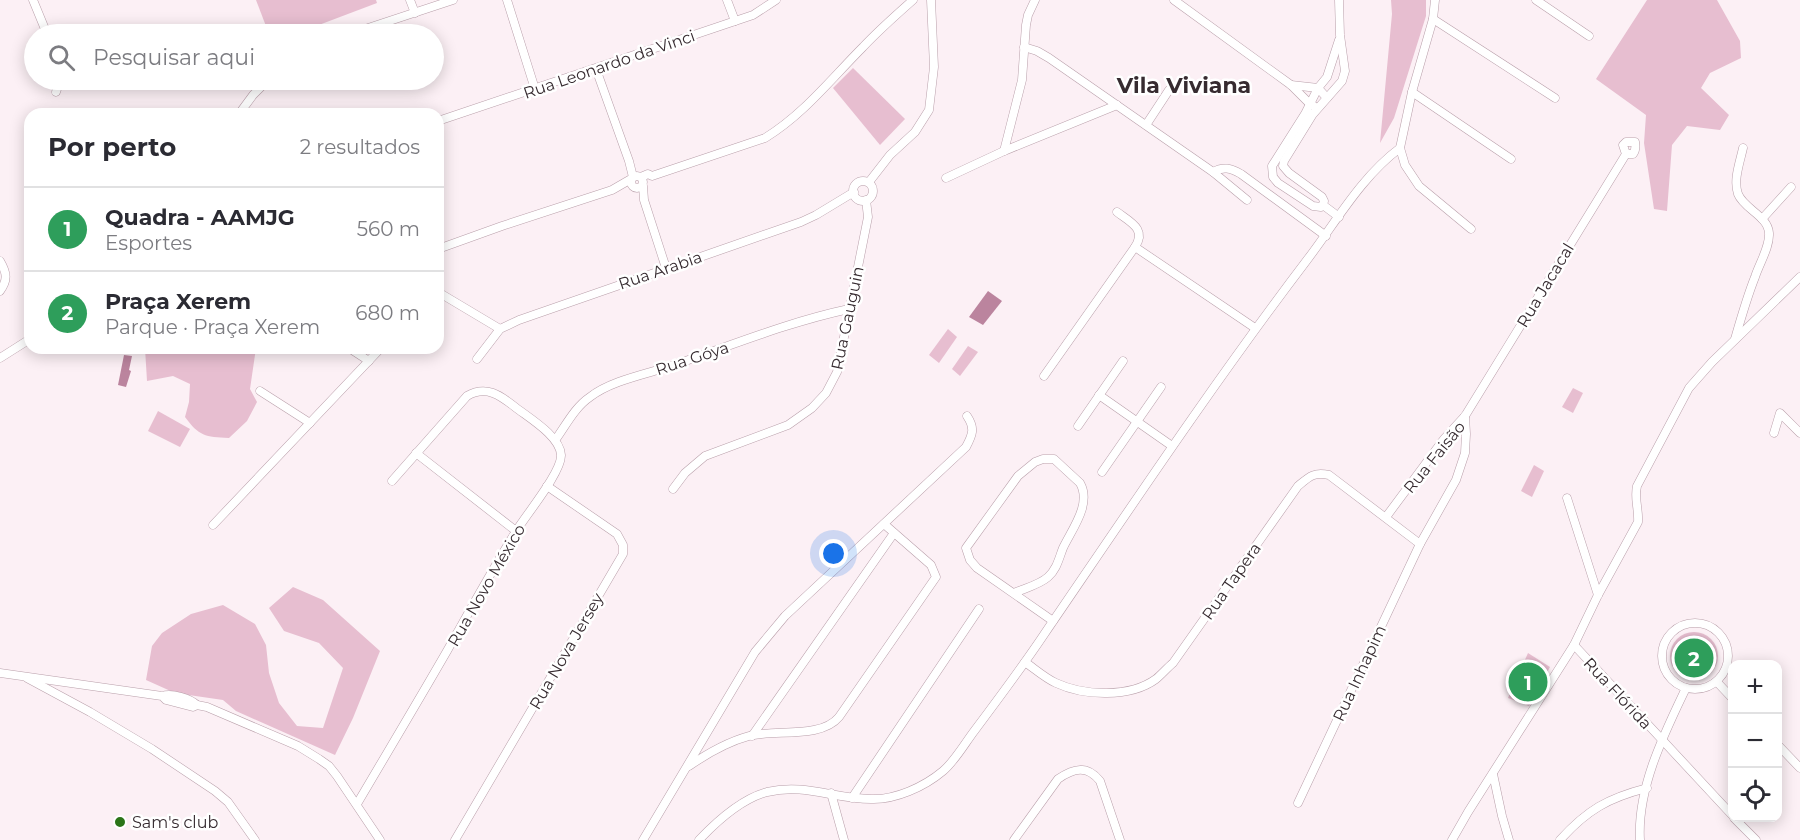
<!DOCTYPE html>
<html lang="pt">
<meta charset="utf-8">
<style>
:root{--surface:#fff;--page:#f7f7f7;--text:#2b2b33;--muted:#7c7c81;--line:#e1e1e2;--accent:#2b7418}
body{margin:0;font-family:Montserrat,sans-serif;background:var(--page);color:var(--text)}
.controls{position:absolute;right:18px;bottom:18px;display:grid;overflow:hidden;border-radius:12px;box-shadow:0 3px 15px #0003}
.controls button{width:54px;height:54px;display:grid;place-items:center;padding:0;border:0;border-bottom:2px solid var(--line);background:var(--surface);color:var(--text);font:30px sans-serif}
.you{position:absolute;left:834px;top:554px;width:21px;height:21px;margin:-15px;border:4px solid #fff;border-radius:50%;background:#1a73e8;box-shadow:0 0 0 9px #1a73e833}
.badge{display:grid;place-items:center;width:39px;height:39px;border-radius:50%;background:var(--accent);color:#fff;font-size:20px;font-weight:700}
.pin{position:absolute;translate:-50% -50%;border:3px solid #fff;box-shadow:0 2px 6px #0006}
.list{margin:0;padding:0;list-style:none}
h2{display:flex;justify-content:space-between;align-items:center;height:78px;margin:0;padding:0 24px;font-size:26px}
h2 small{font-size:20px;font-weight:400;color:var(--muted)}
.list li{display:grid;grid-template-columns:39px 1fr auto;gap:18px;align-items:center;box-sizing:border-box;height:84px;padding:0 24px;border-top:2px solid var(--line)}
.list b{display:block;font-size:22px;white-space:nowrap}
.list p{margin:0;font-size:20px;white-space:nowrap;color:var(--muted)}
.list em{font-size:20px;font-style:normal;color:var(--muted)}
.icon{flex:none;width:33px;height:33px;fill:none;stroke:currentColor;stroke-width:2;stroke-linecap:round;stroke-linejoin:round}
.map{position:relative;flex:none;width:1800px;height:840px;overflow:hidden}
.search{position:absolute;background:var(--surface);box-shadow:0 3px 15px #0003;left:24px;top:24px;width:420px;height:66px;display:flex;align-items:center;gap:15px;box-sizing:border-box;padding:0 21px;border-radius:33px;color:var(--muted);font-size:22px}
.panel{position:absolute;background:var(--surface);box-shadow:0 3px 15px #0003;left:24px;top:108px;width:420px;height:246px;border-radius:18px}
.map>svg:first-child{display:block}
</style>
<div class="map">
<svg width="1800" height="840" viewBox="0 0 1800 840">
<rect width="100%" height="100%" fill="#fcf0f5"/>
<g fill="#e7bed0">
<polygon points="256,0 376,0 377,3 295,34 269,34"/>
<polygon points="1391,0 1426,0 1426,16 1394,118 1380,143 1392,14"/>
<polygon points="1647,0 1717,0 1740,41 1741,58 1710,73 1701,88 1729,115 1720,130 1687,126 1672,145 1667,211 1654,209 1644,143 1646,115 1596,79"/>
<polygon points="853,68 905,119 880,145 833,88"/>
<polygon points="948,329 957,337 939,363 929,355"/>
<polygon points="968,346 978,352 960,376 952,369"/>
<path d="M145,348h111l-6,41 7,13 -10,19 -18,17c-24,-1 -30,-2 -44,-21l4,-15 1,-18 -17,-8 -26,5z"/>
<polygon points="1573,388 1583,393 1573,413 1562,407"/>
<polygon points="158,411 190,429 180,447 148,431"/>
<polygon points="1534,465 1544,471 1532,497 1521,491"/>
<polygon points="293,587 323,600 380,651 353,718 335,755 236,711 223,700 175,693 146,680 152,646 162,633 191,614 223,605 255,624 266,645 269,673 279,703 297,726 323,728 343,668 319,643 284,631 269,608"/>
<circle cx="1694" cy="656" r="24"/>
<polygon points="1528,653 1550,667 1529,706 1508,698"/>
</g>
<g fill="#bb849e">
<polygon points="988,291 1002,301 983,325 969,317"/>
<polygon points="124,355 132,356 129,370 131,371 126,387 118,385"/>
</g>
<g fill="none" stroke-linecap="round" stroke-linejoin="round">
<defs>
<g id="minor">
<polyline points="33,0 47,34"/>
<polyline points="410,0 415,13"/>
<polyline points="507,0 535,89"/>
<polyline points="727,0 735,21"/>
<polyline points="1174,0 1291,85 1310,104 1314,106"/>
<polyline points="1435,0 1433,19 1412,92 1400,148 1405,165 1419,186 1471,229"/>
<polyline points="1536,0 1589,36"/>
<polyline points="1433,19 1555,98"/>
<polyline points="350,34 453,0"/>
<polyline points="1024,47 1037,51 1049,58 1213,172 1247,200"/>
<polyline points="596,69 629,161 633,177"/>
<polyline points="1291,85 1318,88 1327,98"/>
<polyline points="56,92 60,80"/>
<polyline points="1412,92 1511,159"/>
<polyline points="239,114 253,95 268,80"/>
<polyline points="438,121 753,15 776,0"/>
<polyline points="1146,125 1169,90"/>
<polyline points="1004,151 1022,80 1026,25 1028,15 1035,0"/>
<path d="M1213,172c10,-6 18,-4 28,2l85,62"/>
<circle cx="637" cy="182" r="6"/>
<path d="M641,177l7,-3 4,2 113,-38c39,-24 66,-59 98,-91 16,-17 33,-32 50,-47"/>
<polyline points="946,178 1004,151 1117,105"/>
<circle cx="863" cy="191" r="10"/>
<polyline points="869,182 890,155 915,132 929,110 934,67 931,0"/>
<polyline points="643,186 644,200 666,268"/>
<polyline points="1323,205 1321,207 1313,206 1278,183 1273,177 1272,166 1305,114 1318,88 1327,77 1339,40"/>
<path d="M1117,212c13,10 30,17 18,35"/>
<polyline points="1339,217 1323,205 1324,201 1322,197 1289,173 1283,166 1284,161 1313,114 1342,81 1345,71 1340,35 1339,0"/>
<polyline points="1762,219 1791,187"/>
<polyline points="438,249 502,226 612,190 631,179"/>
<path d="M0,261c7,12 8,19 0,30"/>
<polyline points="438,292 500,329"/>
<path d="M1735,339c6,-21 12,-42 20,-62 4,-13 15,-30 14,-44 -1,-17 -25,-24 -31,-39 -5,-14 2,-32 5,-46"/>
<polyline points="349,348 369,361"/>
<polyline points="0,358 30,339"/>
<polyline points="477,359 500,329 519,320 801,222 816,215 854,192"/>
<polyline points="1044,376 1135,247 1255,328"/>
<polyline points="260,391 310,423"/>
<polyline points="1099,395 1172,446"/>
<polyline points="1078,426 1123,361"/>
<polyline points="1774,433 1780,413 1800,433"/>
<path d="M556,439c10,-14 19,-32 34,-42 20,-16 56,-23 81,-31 59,-20 117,-44 178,-57"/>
<polyline points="416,453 516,531"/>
<polyline points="1102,472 1161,387"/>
<polyline points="673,489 685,473 705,456 788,425 812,408 826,393 837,372 868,217 866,200"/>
<polyline points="1567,498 1598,595"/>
<path d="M1386,517l58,-78 21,-23 161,-262 -3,-9 3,-3h9c1,5 1,8 -2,12h-7"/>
<polyline points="213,525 381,348"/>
<path d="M1014,593c11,-5 25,-8 34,-16 9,-8 11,-19 15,-29 9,-19 29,-44 17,-65l-26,-24h-11l-8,3 -17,14 -52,72 4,12 7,8 76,53"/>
<circle cx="1695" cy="656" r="33"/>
<polyline points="1574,645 1732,815"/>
<path d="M1025,662c10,7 20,16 31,21 28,13 74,15 100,-4 6,-5 11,-11 17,-16l125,-177c12,-10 16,-14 31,-11l91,69"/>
<path d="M0,673l162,23c10,-3 28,2 35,9l-4,2 -27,-7 -4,-4"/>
<polyline points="27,678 90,712 152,749 215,791 228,802 255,840"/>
<polyline points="1717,682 1732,698"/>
<polyline points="197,705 207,707 298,746 319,759 329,766 337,776 380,840"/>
<polyline points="752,736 894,533"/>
<polyline points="1778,745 1800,768"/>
<path d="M689,766c19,-13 38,-24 60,-30 26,-7 72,3 90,-19l97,-140 -5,-12 -47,-41"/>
<polyline points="1493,774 1502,816 1509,840"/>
<polyline points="831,793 844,840"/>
<polyline points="852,798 979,609"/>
<polyline points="1298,803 1420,544 1456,480 1465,453 1466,434 1465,416"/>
<path d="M357,804c30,-51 60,-101 90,-153 22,-39 44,-79 68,-118 10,-17 47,-61 46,-78 -1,-19 -32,-37 -46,-48 -15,-12 -29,-22 -48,-11l-75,85"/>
<polyline points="1734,818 1756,840"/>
<polyline points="455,840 623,554 623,545 617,534 547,486"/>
<path d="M643,840l112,-188 30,-36 181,-169c7,-13 9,-19 1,-31"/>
<path d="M699,840c18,-19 42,-41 68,-48 38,-9 67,7 104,7 24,1 53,-12 72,-28 12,-10 22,-28 32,-41 24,-32 48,-64 70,-97 86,-126 170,-252 262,-373 29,-38 54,-83 93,-112"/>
<path d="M1014,840l44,-61c16,-11 29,-14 42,2l20,59"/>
<path d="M1452,840l16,-28 106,-167 24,-50 40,-73c1,-13 -4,-23 -1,-36l52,-98 23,-26 88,-85"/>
<path d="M1560,840c27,-30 48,-42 87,-52"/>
<path d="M1640,840c-3,-52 24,-106 46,-152"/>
</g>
</defs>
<use href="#minor" stroke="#b99faa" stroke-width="9"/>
<use href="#minor" stroke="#fff" stroke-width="8"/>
</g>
<circle fill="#2b7418" stroke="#fff" stroke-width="2" cx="120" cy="822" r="6"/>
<g text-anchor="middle" stroke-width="5" stroke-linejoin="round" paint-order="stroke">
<g font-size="16" fill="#362b30" stroke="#fff">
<text transform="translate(609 64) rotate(-19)" y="6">Rua Leonardo da Vinci</text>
<text transform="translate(660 270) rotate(-19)" y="6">Rua Arabia</text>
<text transform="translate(1545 285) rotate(-59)" y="6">Rua Jacacal</text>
<text transform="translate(847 318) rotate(-78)" y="6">Rua Gauguin</text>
<text transform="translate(692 358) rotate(-18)" y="6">Rua Góya</text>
<text transform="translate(1434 457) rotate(-51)" y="6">Rua Faisão</text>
<text transform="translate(1231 581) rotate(-55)" y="6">Rua Tapera</text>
<text transform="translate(486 585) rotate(-60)" y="6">Rua Novo México</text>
<text transform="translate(566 651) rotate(-60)" y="6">Rua Nova Jersey</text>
<text transform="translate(1359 673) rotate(-65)" y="6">Rua Inhapim</text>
<text transform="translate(1618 693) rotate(47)" y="6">Rua Flórida</text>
</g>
<g font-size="16" fill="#362b30" stroke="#fff" text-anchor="start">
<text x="132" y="828">Sam's club</text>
</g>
<g font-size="22" font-weight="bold" fill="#362b30" stroke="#fff">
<text x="1184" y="93">Vila Viviana</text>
</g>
</g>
</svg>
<div class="controls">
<button>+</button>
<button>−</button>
<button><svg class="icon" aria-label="locate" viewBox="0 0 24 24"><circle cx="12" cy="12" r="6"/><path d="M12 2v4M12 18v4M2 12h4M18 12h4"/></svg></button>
</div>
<div class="you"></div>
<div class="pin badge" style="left:1528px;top:682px;background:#2e9e5b">1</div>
<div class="pin badge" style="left:1694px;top:658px;background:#2e9e5b">2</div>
<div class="search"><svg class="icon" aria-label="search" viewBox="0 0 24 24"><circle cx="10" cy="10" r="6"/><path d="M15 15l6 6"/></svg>Pesquisar aqui</div>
<section class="panel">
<h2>Por perto<small>2 resultados</small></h2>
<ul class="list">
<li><span class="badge" style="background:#2e9e5b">1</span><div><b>Quadra - AAMJG</b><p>Esportes</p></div><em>560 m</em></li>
<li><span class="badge" style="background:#2e9e5b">2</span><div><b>Praça Xerem</b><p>Parque · Praça Xerem</p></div><em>680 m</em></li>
</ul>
</section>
</div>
